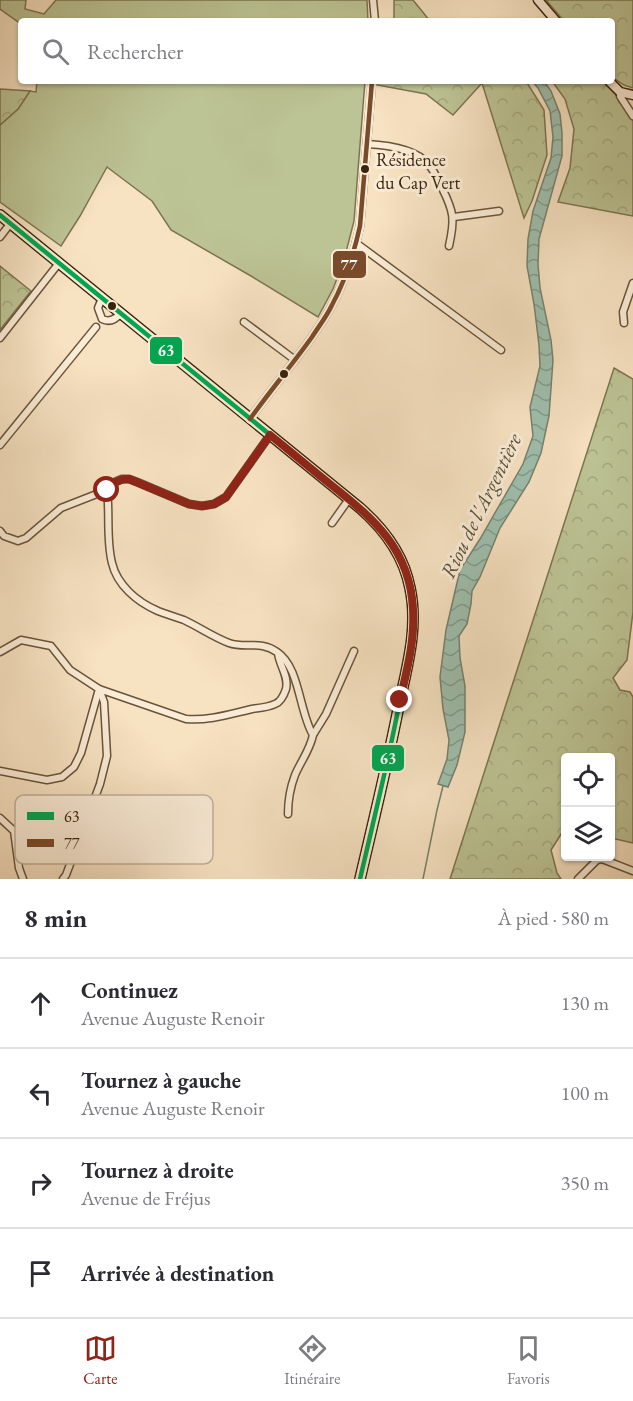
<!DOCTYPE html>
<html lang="fr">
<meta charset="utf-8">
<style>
:root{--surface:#fff;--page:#f2f2f3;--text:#2b2b33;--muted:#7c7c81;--line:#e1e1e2;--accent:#8f2418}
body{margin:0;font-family:"EB Garamond",serif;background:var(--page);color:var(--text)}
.controls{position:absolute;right:18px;bottom:18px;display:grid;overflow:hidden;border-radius:6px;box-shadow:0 2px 4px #0004}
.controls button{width:54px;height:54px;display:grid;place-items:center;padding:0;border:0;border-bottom:2px solid var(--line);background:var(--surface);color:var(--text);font:30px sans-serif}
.stop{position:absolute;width:18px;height:18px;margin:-14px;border:4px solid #8f2418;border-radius:50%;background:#fff}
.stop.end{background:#8f2418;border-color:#fff;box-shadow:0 2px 6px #0008}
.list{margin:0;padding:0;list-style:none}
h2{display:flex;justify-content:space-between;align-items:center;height:78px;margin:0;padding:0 24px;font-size:26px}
h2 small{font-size:20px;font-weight:400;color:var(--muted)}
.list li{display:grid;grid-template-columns:39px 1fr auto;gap:18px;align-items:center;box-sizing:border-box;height:90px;padding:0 24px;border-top:2px solid var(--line)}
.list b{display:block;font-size:22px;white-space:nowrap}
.list p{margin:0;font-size:20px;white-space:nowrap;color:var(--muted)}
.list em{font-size:20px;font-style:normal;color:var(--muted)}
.icon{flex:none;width:33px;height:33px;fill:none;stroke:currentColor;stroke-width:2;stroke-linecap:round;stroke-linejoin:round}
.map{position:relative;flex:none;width:633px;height:879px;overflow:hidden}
.search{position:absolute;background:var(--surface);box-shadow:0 2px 4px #0004;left:18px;right:18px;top:18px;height:66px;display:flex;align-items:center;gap:15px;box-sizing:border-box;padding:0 21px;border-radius:6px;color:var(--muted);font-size:22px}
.sheet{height:438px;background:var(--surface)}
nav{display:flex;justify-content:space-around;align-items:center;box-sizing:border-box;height:84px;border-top:2px solid var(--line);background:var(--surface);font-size:16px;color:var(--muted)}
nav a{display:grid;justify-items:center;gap:3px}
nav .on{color:var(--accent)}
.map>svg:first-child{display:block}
</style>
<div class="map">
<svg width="633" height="879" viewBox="0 0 633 879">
<defs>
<pattern id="forest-crowns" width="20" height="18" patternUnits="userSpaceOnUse" patternTransform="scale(1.5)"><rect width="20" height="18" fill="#bcc394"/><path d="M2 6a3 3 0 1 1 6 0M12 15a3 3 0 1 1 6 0" fill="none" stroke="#a2a77e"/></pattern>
<pattern id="water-waves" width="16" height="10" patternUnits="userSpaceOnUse" patternTransform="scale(1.5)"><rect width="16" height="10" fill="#9ebfae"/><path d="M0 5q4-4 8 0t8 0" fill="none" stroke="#829b8c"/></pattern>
</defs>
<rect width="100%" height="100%" fill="#f7e2c2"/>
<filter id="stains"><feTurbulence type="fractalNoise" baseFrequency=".00333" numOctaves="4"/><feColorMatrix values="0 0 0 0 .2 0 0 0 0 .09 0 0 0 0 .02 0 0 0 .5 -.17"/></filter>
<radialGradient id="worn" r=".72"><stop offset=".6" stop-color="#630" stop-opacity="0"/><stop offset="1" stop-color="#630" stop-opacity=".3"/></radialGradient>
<g fill="#bcc394" stroke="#7c7450" stroke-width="1.5">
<polygon points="0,0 26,0 25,9 44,14 56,0 367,0 368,21 21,21 21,24 0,9"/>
<polygon points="37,81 365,81 354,221 344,260 333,289 318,317 251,276 171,230 152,201 107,167 80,216 61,246 0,202 0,125 18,109 30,91 36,92"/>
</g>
<g fill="url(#forest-crowns)" stroke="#7c7450" stroke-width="1.5">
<polygon points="394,0 413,0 430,21 394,21"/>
<polygon points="546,0 633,0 633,88 624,85 612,77 612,21 564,21"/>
<polygon points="377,81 526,81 544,110 547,155 532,201 524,218 482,83 453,115 426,94 377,85"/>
<polygon points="552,81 604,81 619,98 633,121 633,216 558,202 570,168 574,129 565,99"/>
<polygon points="0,89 30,91 18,109 0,125"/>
<polygon points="0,266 31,291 0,330"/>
<polygon points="614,368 633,379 633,612 627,660 613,678 620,690 630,692 633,697 633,843 611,838 610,758 566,758 565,828 551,850 557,873 561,879 450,879"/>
</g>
<polygon fill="url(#water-waves)" stroke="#76816d" stroke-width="1.5" points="532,81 544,81 551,91 560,114 562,133 562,156 539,239 538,264 540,288 551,340 553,360 549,416 541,453 529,482 500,528 480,577 472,591 471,604 467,624 459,636 460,658 465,686 465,732 457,765 448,787 438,784 447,759 449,740 443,709 440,677 446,630 460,570 480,539 523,464 533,436 530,407 540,366 539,345 534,304 527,266 528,239 533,211 551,158 553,137 550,111 538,88"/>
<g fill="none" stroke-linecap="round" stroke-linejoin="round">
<polyline stroke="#76816d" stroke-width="1.5" points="423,879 437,810 443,786"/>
<defs>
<g id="street">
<polyline points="373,0 375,21"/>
<polyline points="620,92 620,96 633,116"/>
<path d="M367,144c19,1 48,4 61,20 6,6 10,16 14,24 12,24 13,31 7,58"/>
<polyline points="454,217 499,211"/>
<polyline points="0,237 10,224"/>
<polyline points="356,243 501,350"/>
<path d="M102,298l-4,10 4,11c8,4 14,0 19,-6"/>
<polyline points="244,322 295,360"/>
<polyline points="624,323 623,312 633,283"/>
<polyline points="0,338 59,263"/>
<path d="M250,419c20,-28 42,-54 62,-82 7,-11 15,-21 20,-32 13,-24 22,-52 28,-79l12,-145"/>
<polyline points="0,445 96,327"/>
<path d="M107,490c3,24 -1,50 5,73 5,22 25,39 46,48 8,3 17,6 26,9 15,7 29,17 45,23 17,6 31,-3 48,9 23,15 22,60 36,83 -3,15 -12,26 -18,40 -5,13 -7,26 -7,39"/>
<polyline points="332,523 349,499"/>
<polyline points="0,531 4,536 18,541 26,538 61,508 107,490 115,482 122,479 129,479 137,482 189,504 202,506 214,504 226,497 270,435"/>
<polyline points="0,652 21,640 51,646 70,670 99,689 81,753 74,767 62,777 47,780 0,771"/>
<polyline points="313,735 326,714 354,651"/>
<polyline points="0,818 14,831 19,868 23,879"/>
<path d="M63,879l3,-4 34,-91 7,-28 -3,-54 -5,-13 87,30c22,2 44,-5 66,-10 7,-1 17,-2 23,-5 6,-2 9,-9 11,-15 3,-13 -7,-24 -8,-36"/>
<polyline points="578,879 597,860 602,859 633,871"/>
</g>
<g id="secondary">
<polyline points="538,0 556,21"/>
<polyline points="609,81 620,92 633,95"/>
</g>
<path id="primary" d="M0,215l360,293c24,21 44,48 50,80 9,41 -4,82 -12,122 -11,56 -25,113 -38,169"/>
</defs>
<use href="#street" stroke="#6a5439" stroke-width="9"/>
<use href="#secondary" stroke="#3b240b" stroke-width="11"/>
<use href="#primary" stroke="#3b240b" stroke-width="12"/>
<use href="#street" stroke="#faecd7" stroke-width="6"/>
<use href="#secondary" stroke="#faecd7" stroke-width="8"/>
<use href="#primary" stroke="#f7e2c2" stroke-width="9"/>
<defs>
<path id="bus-1" d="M0,215l360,293c24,21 44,48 50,80 9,41 -4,82 -12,122 -11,56 -25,113 -38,169"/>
<path id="bus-2" d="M250,419c20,-28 42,-54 62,-82 7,-11 15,-21 20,-32 13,-24 22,-52 28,-79l12,-145"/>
</defs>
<use href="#bus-1" stroke="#faecd7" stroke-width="9"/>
<use href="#bus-2" stroke="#faecd7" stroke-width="9"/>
<use href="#bus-1" stroke="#00a651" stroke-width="4.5"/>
<use href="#bus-2" stroke="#7a4b2a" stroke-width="4.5"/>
</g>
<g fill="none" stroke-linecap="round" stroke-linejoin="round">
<path stroke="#8f2418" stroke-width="8" d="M107,490c7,-7 11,-11 22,-11l60,25 13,2 12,-2 12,-7 44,-62c20,16 40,33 60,49 44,35 80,65 83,125 2,31 -6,61 -13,91"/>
</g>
<g fill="#3b240b" stroke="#faecd7" stroke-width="2">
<circle cx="365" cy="169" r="5"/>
<circle cx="112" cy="306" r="5"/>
<circle cx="284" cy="374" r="5"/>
</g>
<g text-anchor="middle" stroke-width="6" stroke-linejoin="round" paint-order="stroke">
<g font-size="18" fill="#3b240b" stroke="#faecd7" text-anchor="start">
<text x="376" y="166">Résidence<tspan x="376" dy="23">du Cap Vert</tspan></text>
</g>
<g font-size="21" font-style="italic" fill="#59523c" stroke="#faecd7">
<text transform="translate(481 506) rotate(-64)" y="7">Riou de l'Argentière</text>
</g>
</g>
<rect x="15" y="795" width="198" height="69" rx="9" fill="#faecd7" stroke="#c1b09a" stroke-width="1.5"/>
<rect x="27" y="812" width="27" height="8" fill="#00a651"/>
<rect x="27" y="839" width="27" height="8" fill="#7a4b2a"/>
<g font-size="16" fill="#3b240b">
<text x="64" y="822">63</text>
<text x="64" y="849">77</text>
</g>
<g stroke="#faecd7" stroke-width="2">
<rect x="332" y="250" width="35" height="29" rx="6" fill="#7a4b2a"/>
<rect x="149" y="336" width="34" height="29" rx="6" fill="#00a651"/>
<rect x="371" y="744" width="34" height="28" rx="6" fill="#00a651"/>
</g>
<g font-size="16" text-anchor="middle" font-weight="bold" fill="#fff">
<text x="349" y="270">77</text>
<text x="166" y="356">63</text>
<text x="388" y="764">63</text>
</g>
<rect width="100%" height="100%" filter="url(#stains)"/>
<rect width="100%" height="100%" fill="url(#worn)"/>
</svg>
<div class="controls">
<button><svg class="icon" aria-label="locate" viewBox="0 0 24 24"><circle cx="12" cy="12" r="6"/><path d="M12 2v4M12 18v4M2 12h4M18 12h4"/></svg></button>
<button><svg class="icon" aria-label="layers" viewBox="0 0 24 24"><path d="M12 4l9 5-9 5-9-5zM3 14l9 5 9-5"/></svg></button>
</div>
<div class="stop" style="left:107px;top:490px"></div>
<div class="stop end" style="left:400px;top:700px"></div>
<div class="search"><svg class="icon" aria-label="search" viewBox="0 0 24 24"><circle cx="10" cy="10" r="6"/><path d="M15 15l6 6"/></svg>Rechercher</div>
</div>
<section class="sheet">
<h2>8 min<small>À pied · 580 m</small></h2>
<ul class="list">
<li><svg class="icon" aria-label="ahead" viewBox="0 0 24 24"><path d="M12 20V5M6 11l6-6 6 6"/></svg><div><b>Continuez</b><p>Avenue Auguste Renoir</p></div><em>130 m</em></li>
<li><svg class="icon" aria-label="left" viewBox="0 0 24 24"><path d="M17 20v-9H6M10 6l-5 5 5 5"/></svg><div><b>Tournez à gauche</b><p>Avenue Auguste Renoir</p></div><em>100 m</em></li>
<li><svg class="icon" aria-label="right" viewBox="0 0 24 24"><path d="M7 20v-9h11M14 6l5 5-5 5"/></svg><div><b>Tournez à droite</b><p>Avenue de Fréjus</p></div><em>350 m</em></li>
<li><svg class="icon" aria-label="arrive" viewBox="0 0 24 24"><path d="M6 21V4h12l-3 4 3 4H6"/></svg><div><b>Arrivée à destination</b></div></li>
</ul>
</section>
<nav>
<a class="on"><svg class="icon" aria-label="map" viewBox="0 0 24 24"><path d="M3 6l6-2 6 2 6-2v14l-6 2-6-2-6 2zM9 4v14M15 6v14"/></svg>Carte</a>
<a><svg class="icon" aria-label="directions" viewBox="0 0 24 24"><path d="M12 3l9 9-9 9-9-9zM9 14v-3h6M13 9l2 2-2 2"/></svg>Itinéraire</a>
<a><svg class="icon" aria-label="saved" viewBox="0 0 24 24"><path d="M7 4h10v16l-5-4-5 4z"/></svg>Favoris</a>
</nav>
